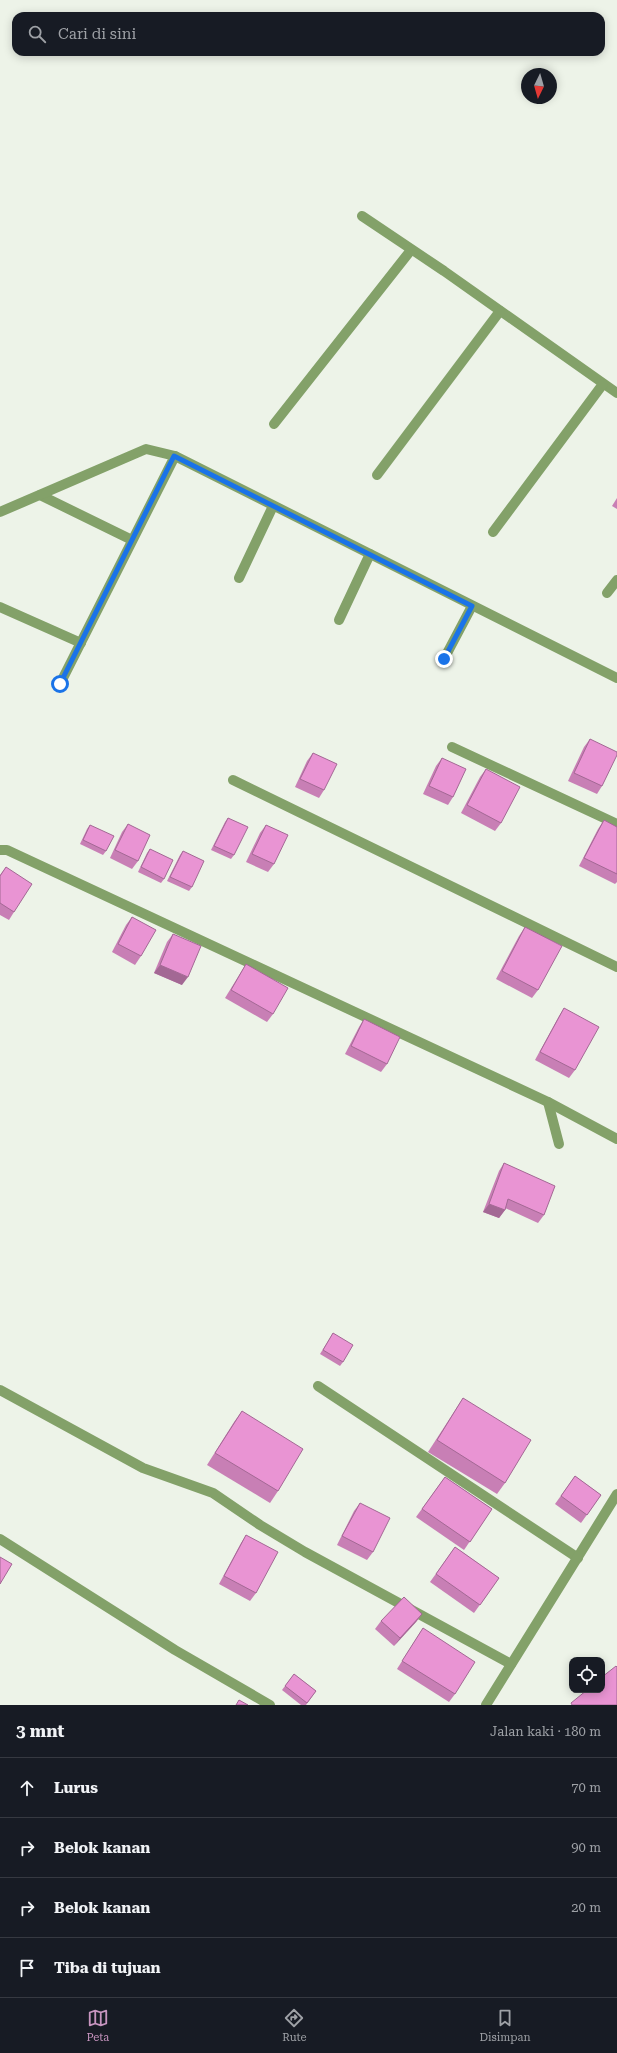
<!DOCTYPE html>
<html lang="id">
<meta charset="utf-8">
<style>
:root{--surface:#171b24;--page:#20242c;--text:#f1f3f6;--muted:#9ea1a6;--line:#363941;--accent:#c895c0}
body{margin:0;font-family:"Roboto Serif",serif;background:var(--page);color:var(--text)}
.controls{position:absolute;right:12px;bottom:12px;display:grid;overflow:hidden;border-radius:8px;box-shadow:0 2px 10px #0003}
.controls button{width:36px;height:36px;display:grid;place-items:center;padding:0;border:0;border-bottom:1px solid var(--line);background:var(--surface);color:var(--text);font:20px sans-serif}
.compass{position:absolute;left:521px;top:68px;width:36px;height:36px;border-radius:50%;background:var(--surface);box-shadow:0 2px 10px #0003;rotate:185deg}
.stop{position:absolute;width:12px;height:12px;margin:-9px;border:3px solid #1a73e8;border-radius:50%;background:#fff}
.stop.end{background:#1a73e8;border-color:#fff;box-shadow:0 1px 4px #0008}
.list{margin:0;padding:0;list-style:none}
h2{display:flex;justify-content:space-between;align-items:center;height:52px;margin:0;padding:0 16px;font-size:17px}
h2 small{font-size:13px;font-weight:400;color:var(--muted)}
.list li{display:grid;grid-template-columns:26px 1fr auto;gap:12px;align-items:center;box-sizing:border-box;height:60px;padding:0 16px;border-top:1px solid var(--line)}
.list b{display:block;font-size:15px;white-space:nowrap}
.list em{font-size:13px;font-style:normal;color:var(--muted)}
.icon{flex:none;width:22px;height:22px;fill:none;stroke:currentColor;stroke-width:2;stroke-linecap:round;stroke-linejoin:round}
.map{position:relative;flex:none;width:617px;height:1705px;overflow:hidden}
.search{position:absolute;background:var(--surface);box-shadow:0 2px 10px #0003;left:12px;right:12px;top:12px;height:44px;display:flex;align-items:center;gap:10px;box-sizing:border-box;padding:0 14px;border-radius:12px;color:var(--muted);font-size:15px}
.sheet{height:292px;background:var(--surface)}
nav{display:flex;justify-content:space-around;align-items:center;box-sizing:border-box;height:56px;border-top:1px solid var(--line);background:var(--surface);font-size:11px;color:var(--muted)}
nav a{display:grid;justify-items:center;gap:2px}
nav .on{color:var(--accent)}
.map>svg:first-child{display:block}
</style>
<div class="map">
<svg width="617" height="1705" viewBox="0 0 617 1705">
<rect width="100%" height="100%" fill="#edf3e8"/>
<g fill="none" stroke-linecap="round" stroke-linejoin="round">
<g stroke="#83a169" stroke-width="10">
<polyline points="362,216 444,271 617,393"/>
<polyline points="274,424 411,250"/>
<polyline points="175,456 617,678"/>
<polyline points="377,475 500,311"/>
<polyline points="40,495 132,540"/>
<polyline points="0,512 146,449 175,456 60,684"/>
<polyline points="493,532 603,384"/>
<polyline points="239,578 273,506"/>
<polyline points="607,593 617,580"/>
<polyline points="0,607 81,643"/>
<polyline points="339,620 370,554"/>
<polyline points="444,659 472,606"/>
<polyline points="452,747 617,824"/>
<polyline points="233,780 617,967"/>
<polyline points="0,850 7,850 548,1102 617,1139"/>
<polyline points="548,1102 559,1144"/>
<polyline points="318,1386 578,1558"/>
<polyline points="0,1390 143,1468 213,1493 260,1525 305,1552 511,1664"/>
<polyline points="0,1539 175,1650 270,1705"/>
<polyline points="486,1705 617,1494"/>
</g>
</g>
<g fill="#c87fb5">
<polygon points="617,498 617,509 612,506"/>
<polygon points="590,739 602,786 597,794 568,781 584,747"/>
<polygon points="313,753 324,790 319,798 295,787 307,761"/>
<polygon points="442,758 453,797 448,805 423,794 436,766"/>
<polygon points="486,769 501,823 495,831 461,813 480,777"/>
<polygon points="228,818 234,855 231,859 211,850 225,822"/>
<polygon points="604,820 617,827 617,882 615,884 579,866 598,829"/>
<polygon points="128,824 138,861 132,869 110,858 122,832"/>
<polygon points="90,825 106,851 103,855 80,844 87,829"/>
<polygon points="266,825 274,864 268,872 246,862 260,833"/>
<polygon points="150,849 164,879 161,883 138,872 147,853"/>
<polygon points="183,851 192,887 189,891 167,881 180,855"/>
<polygon points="6,867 14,912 9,920 0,915 0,875"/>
<polygon points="132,917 141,956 135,965 112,952 126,925"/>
<polygon points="525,927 538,990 532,998 496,979 519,936"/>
<polygon points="173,934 182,985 154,973 167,942"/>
<polygon points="246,964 273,1014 267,1022 225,998 241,972"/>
<polygon points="564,1008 575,1070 569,1078 535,1060 559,1016"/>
<polygon points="364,1019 387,1064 381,1072 345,1054 359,1027"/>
<polygon points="504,1163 544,1215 538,1223 505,1208 505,1210 499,1218 483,1212 499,1171"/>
<polygon points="333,1333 343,1362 340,1366 320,1354"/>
<polygon points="463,1398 505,1483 497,1494 428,1452"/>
<polygon points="242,1411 278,1491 270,1503 207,1465 234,1422"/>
<polygon points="575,1476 601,1495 581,1523 555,1504"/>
<polygon points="445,1477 492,1509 464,1550 416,1517"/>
<polygon points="360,1503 373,1552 367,1560 337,1545 354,1511"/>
<polygon points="246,1535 256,1593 250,1601 219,1584 241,1543"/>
<polygon points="455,1547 499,1578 474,1613 430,1582"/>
<polygon points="422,1614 416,1622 394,1646 375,1629 381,1621"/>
<polygon points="423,1628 455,1694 449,1702 397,1669"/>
<polygon points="294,1674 316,1691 306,1705 301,1705 282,1690"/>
</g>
<g fill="#a36894">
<polygon points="160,965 188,977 182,985 154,973"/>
<polygon points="489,1204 505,1210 499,1218 483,1212"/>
<polygon points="422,1614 416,1622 394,1646 400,1638"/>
</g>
<g fill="#e994d3" stroke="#a36894">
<polygon points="590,739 617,752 617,755 602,786 574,773"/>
<polygon points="313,753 337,764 324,790 300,779"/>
<polygon points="442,758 466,769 453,797 429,786"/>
<polygon points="486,769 520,787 501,823 467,805"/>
<polygon points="228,818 248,827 234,855 214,846"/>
<polygon points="604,820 617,827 617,874 584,858"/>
<polygon points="128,824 150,835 138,861 115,850"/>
<polygon points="90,825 114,836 106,851 83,840"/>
<polygon points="266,825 288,835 274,864 252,854"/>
<polygon points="150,849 173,860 164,879 141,867"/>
<polygon points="183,851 204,861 192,887 170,877"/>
<polygon points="6,867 32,884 14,912 0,903 0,876"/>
<polygon points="132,917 156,930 141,956 118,944"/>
<polygon points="525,927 562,946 538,990 502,971"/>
<polygon points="173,934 201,946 188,977 160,965"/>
<polygon points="246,964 288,988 273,1014 231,990"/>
<polygon points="564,1008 599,1027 575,1070 540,1052"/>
<polygon points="364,1019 400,1037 387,1064 351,1046"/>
<polygon points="504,1163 555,1186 544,1215 508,1199 505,1210 489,1204"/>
<polygon points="333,1333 353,1345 343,1362 323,1350"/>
<polygon points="463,1398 531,1440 505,1483 437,1440"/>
<polygon points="242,1411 303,1449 278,1491 215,1453"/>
<polygon points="575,1476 601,1495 587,1515 561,1496"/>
<polygon points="445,1477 492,1509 470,1542 422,1509"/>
<polygon points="360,1503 390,1518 373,1552 342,1536"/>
<polygon points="246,1535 278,1552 256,1593 224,1576"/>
<polygon points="455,1547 499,1578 480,1605 436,1574"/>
<polygon points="0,1557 12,1564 0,1584"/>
<polygon points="404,1597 422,1614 400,1638 381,1621"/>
<polygon points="423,1628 475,1662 455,1694 402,1661"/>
<polygon points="616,1666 617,1667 617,1705 572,1705 571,1703 587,1690 602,1690 602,1677"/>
<polygon points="294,1674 316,1691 307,1703 285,1686"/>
<polygon points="239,1700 248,1705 236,1705"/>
</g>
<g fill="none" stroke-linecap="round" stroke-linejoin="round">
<polyline stroke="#1a73e8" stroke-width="5" points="60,684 174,456 472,606 444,659"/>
</g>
</svg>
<div class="controls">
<button><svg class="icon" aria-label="locate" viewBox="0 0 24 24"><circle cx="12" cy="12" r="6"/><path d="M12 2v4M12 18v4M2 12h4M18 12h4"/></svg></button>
</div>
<svg class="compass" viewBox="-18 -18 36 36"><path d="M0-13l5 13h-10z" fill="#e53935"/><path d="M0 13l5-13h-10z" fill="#9ea1a6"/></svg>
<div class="stop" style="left:60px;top:684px"></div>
<div class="stop end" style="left:444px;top:659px"></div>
<div class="search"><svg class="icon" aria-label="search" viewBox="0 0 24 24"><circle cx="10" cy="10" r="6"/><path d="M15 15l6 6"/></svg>Cari di sini</div>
</div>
<section class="sheet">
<h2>3 mnt<small>Jalan kaki · 180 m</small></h2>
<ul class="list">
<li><svg class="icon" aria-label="ahead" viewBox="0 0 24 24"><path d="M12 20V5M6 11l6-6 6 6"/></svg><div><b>Lurus</b></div><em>70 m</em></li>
<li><svg class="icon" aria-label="right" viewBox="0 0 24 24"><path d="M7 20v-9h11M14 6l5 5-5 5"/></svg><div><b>Belok kanan</b></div><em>90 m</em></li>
<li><svg class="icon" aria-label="right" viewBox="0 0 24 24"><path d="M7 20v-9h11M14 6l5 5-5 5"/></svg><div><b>Belok kanan</b></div><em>20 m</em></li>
<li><svg class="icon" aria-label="arrive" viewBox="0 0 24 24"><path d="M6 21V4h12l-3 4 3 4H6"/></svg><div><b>Tiba di tujuan</b></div></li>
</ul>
</section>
<nav>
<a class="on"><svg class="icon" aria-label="map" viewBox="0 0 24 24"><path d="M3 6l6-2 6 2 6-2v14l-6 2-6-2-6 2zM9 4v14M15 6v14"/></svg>Peta</a>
<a><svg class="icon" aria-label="directions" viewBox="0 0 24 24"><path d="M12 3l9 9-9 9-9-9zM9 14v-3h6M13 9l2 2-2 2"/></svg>Rute</a>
<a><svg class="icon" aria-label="saved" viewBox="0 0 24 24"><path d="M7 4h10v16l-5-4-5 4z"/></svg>Disimpan</a>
</nav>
